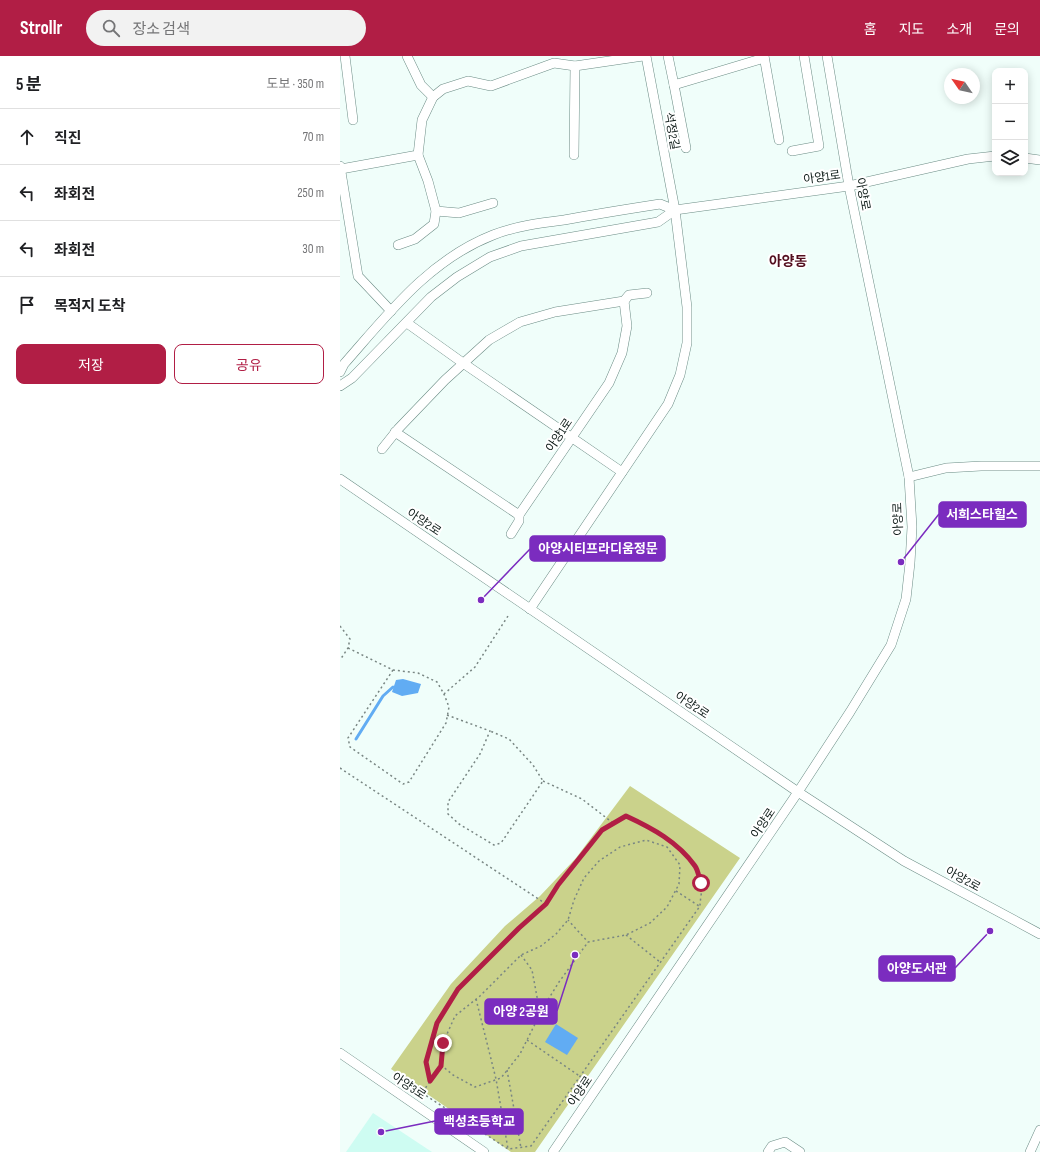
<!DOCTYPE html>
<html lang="ko">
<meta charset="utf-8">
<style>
:root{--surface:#fff;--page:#f2f2f2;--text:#202124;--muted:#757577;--line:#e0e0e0;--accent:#b11e45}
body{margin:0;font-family:"Sofia Sans Condensed","Noto Sans KR",sans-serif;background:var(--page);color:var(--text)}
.controls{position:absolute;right:12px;top:12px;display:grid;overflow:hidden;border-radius:8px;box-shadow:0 2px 10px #0003}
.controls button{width:36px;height:36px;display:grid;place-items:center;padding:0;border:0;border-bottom:1px solid var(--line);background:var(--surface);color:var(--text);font:20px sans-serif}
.compass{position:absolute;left:604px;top:12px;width:36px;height:36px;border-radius:50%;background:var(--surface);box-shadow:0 2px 10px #0003;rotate:304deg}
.stop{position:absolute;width:12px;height:12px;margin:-9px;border:3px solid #b11e45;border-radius:50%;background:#fff}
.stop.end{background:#b11e45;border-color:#fff;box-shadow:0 1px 4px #0008}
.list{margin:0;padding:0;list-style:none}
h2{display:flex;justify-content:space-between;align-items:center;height:52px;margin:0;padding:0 16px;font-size:17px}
h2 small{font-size:13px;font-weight:400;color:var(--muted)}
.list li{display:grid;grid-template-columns:26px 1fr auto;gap:12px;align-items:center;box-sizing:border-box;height:56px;padding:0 16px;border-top:1px solid var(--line)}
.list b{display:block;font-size:15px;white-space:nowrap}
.list em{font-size:13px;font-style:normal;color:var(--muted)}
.actions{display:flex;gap:8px;padding:12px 16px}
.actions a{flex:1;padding:9px 0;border:1px solid var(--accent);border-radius:8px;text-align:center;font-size:14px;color:var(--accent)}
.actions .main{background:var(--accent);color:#fff}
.icon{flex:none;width:22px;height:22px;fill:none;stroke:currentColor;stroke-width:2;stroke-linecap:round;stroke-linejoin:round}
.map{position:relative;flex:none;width:700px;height:1096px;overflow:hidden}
header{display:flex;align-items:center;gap:24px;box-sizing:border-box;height:56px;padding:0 20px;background:var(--accent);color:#fff}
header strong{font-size:19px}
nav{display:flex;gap:22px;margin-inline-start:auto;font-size:14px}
.search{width:280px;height:36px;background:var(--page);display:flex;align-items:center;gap:10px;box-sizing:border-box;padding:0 14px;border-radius:22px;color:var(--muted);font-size:15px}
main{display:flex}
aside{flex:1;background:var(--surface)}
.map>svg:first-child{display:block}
</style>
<header>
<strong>Strollr</strong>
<div class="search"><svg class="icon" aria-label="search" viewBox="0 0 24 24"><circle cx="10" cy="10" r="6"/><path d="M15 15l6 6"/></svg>장소 검색</div>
<nav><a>홈</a><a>지도</a><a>소개</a><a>문의</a></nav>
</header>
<main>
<aside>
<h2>5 분<small>도보 · 350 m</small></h2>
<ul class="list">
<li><svg class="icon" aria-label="ahead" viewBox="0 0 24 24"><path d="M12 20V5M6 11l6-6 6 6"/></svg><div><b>직진</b></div><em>70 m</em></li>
<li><svg class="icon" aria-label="left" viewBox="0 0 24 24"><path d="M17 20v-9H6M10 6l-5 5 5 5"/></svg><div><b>좌회전</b></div><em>250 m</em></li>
<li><svg class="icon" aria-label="left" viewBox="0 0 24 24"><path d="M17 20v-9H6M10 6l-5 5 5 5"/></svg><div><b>좌회전</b></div><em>30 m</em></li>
<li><svg class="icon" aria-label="arrive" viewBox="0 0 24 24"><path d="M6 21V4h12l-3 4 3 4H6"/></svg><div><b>목적지 도착</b></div></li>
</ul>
<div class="actions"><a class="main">저장</a><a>공유</a></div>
</aside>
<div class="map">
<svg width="700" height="1096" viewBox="0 0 700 1096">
<rect width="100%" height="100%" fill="#f0fefa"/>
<polygon fill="#cefcf2" points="33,1057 92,1096 6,1096"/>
<polygon fill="#cad28b" points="290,730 400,802 195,1096 171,1096 51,1013 111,928 165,870 200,840 236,802"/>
<g fill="#61acf3">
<polygon points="63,623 81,628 78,637 62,640 52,636 56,624"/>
<polygon points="216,968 238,982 227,999 205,986"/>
</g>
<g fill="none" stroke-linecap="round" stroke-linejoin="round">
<polyline stroke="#61acf3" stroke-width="3" points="16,683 43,640 53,631"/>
<defs>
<g id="minor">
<polyline points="5,0 13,64"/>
<polyline points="67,0 81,29 93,41 103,33 128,25 151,30 214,7 235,10"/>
<polyline points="328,0 334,29 424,2"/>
<polyline points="424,0 439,84"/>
<polyline points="334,29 346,92"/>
<polyline points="452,95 479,90 464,0"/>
<polyline points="234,99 235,10 303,0"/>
<polyline points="685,102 700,104"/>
<polyline points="0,110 18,220 51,255"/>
<polyline points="1,113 78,99 82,64 93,41"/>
<polyline points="96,155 119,157 153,147"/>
<polyline points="58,189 75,183 94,168 96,155 88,125 78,99"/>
<polyline points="284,245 289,239 307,237"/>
<polyline points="67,267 123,307 282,416"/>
<path d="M0,316l4,-8c44,-50 85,-104 149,-129 23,-9 47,-12 71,-15 32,-6 64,-11 96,-16l15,6"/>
<polyline points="0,330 12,322 91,241 117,221 150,201 181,190 318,166 335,154 509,130 628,103 655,100"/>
<polyline points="55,376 179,459 269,327 282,297 287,270 284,245"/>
<polyline points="42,393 58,373 105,324 149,284 180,266 215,256 284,245"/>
<polyline points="569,421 606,412 641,410 700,410"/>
<polyline points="0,423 458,736 564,805 700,878"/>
<polyline points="171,478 179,465 179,459"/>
<polyline points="190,553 328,348 340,319 347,287 347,251 335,154 306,0"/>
<polyline points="0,997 144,1096"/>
<polyline points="213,1096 458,736 510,656 551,589 566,543 570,507 572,471 569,421 509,130 487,0"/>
<polyline points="428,1096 432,1090 445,1086 460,1096"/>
<polyline points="690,1096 700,1074"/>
</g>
</defs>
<use href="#minor" stroke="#6b8c85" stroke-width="10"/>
<g stroke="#798683" stroke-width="1.5" stroke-dasharray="2 3" stroke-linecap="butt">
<polyline points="0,570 10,583 8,592 0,604"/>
<polyline points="8,592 53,614 78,617 97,626 104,638 135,611 168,560"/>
<polyline points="53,614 8,682 10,691 63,728 69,726 106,667 109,651 104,638"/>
<polyline points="107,659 150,675 140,698 108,746 108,758 119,768 154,789 161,787 203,725 193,709 169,683 150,675"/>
<polyline points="0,712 206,848"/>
<polyline points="203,725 242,743 273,767"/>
<polyline points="336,835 359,850"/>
<polyline points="286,879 320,906"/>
<polyline points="181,899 192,914 200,957"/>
<polyline points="136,943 156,1023 168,1093"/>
<polyline points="187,984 241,1021"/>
<polyline points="101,1009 113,1019 135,1031 161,1022 180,998 203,952 219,926 248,886"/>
<polyline points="167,1014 181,1092"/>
<path d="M82,1037l86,56 23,-3 169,-240c0,-7 3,-17 1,-24 -9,-33 -46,-52 -74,-66l-25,14 -44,55 -12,19 -27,24 -61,61 -21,34 -11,39 4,19"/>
<polyline points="80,1040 101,1009 103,987 115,960 140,940 181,899 201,890 216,878 228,864 234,844 244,822 259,805 280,791 306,784 327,791 340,809 339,828 327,851 310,867 286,879 248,886 228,864"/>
</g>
<use href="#minor" stroke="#fff" stroke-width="9"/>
</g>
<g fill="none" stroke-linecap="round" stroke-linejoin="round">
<path stroke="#b11e45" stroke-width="5" d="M103,987l-2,23 -11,15 -4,-19 11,-39 21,-34 61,-61 27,-24 12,-19 44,-55 24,-14c26,12 52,26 69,50 3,4 4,12 6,17"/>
</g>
<g text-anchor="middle" stroke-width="4" stroke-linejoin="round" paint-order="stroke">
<g font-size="12" fill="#0f1c19" stroke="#fff">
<text transform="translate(332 75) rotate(80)" y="4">석정2길</text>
<text transform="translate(482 121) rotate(-8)" y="4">아양1로</text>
<text transform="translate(523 138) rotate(79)" y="4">아양로</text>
<text transform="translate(219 379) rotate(-56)" y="4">아양1로</text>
<text transform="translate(558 463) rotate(-92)" y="4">아양로</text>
<text transform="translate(84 466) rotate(34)" y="4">아양2로</text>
<text transform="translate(352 649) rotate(34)" y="4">아양2로</text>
<text transform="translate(423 767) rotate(-56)" y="4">아양로</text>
<text transform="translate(623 823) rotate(29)" y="4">아양2로</text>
<text transform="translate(69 1030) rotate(34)" y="4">아양3로</text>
<text transform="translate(240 1035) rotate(-56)" y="4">아양로</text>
</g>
<g font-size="14" font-weight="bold" fill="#530e1e" stroke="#fff">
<text x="448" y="210">아양동</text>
</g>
</g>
<path fill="none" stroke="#7b2cbf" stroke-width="1.5" d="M561 506L599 458M141 544L190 493M650 875L615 912M235 899L217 955M41 1076L95 1065"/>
<g fill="#7b2cbf" stroke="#fff" stroke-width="1.5">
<circle cx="561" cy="506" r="4"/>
<circle cx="141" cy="544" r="4"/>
<circle cx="650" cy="875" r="4"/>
<circle cx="235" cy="899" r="4"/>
<circle cx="41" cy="1076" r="4"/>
</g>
<g fill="#7b2cbf" stroke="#7b2cbf" stroke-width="1.5">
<rect x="599" y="446" width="87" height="25" rx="4"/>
<rect x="190" y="480" width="135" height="25" rx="4"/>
<rect x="539" y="900" width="76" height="25" rx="4"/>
<rect x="145" y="943" width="72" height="25" rx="4"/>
<rect x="95" y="1053" width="88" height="25" rx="4"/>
</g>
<g font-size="13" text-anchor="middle" font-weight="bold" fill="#fff">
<text x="642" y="463">서희스타힐스</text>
<text x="258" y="497">아양시티프라디움정문</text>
<text x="577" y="917">아양도서관</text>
<text x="181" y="960">아양 2공원</text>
<text x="139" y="1070">백성초등학교</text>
</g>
</svg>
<div class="controls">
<button>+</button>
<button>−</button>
<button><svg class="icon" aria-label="layers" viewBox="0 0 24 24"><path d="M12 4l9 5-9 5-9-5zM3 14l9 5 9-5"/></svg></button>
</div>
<svg class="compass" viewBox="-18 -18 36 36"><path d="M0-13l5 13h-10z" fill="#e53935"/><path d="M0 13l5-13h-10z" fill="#757577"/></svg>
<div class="stop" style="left:361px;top:827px"></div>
<div class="stop end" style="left:103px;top:987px"></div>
</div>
</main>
